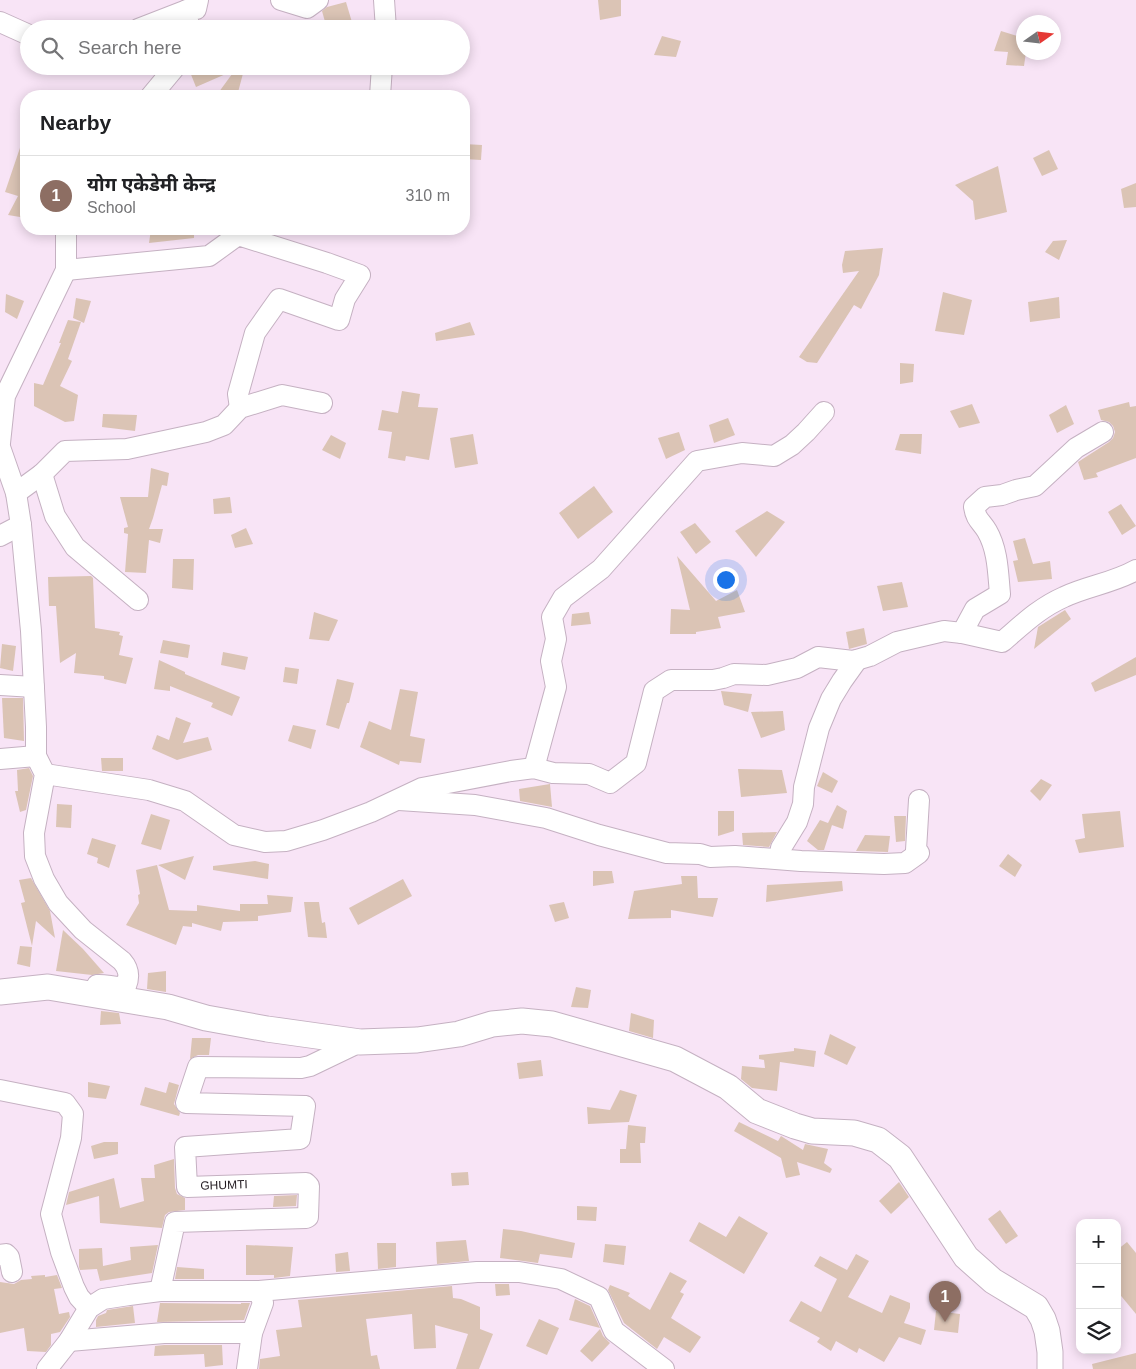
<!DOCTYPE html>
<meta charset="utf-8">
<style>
:root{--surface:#fff;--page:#f2f2f2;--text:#202124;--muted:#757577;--line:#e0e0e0;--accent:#2563eb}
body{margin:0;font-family:Helvetica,"Noto Sans Devanagari",sans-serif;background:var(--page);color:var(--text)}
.controls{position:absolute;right:15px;bottom:15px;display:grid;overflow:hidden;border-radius:10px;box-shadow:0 2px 12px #0003}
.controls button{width:45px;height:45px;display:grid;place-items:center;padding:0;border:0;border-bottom:1px solid var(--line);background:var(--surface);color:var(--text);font:25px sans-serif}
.compass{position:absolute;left:1016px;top:15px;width:45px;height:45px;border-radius:50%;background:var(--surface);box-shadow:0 2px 12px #0003;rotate:76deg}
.you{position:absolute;left:725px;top:579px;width:18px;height:18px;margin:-12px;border:4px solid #fff;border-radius:50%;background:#1a73e8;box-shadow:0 0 0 8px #1a73e833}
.badge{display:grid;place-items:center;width:32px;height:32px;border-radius:50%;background:var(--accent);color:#fff;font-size:16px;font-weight:700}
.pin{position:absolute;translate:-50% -41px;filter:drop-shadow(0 1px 2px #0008)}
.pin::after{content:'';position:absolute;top:26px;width:18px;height:15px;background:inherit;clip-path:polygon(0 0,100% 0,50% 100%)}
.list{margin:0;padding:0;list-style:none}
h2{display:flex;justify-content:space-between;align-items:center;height:65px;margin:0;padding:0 20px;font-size:21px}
h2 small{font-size:16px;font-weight:400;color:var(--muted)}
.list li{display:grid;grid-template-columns:32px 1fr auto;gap:15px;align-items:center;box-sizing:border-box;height:80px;padding:0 20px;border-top:1px solid var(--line)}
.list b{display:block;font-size:19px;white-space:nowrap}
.list p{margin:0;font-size:16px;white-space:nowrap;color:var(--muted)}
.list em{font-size:16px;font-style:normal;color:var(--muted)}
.icon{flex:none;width:28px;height:28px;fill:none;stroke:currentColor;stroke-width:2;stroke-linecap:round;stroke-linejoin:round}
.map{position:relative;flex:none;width:1136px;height:1369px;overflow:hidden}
.search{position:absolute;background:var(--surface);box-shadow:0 2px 12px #0003;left:20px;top:20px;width:450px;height:55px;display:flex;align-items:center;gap:12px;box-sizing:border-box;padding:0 18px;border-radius:28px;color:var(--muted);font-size:19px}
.panel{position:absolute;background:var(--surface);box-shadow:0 2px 12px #0003;left:20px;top:90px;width:450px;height:145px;border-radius:20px}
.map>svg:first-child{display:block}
</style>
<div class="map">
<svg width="1136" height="1369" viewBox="0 0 1136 1369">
<rect width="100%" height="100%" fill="#f8e4f6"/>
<g fill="#dbc4b5">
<polygon points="598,0 621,0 621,16 600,20"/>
<polygon points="346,2 354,29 327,29 322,11 327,7"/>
<polygon points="1001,31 1024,38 1024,52 1026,52 1024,66 1006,65 1008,52 994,51"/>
<polygon points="662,36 681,41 676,57 654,55"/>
<polygon points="203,66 245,66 237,96 216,96 235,70 196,87 190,72"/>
<polygon points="24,136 26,136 26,218 8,215 18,196 5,192"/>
<polygon points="464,144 482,145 481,160 464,159"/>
<polygon points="1049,150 1058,169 1042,176 1033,158"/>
<polygon points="998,166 1007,212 975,220 973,201 955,185"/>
<polygon points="1136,183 1136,207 1124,208 1121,189"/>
<polygon points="151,229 194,229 194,238 149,243"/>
<polygon points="1067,240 1059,260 1045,252 1053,241"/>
<polygon points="883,248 879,275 861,309 854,305 817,363 807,362 799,357 859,271 843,273 842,265 845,251"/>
<polygon points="943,292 972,300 964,335 935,331"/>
<polygon points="6,294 24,301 17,319 5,312"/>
<polygon points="1059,297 1060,318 1030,322 1028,302"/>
<polygon points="76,298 91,301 84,323 73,318"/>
<polygon points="68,320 81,322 68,359 72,361 60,386 78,395 74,421 65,422 34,406 34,383 43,385 61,343 59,343"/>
<polygon points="470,322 475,335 436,341 435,333"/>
<polygon points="900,363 914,364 913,382 900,384"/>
<polygon points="402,391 420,394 418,407 438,408 429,460 406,456 405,461 388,458 392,432 378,430 382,410 398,413"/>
<polygon points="1129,402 1130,407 1136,406 1136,458 1096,473 1098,477 1084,480 1078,462 1109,442 1113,438 1115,432 1113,426 1109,422 1101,420 1098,410"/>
<polygon points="972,404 980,423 959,428 950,411"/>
<polygon points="1066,405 1074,424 1057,433 1049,415"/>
<polygon points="103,414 137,415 135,431 102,427"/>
<polygon points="728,418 735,435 714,443 709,425"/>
<polygon points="679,432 685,450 666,459 658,438"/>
<polygon points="473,434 478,464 455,468 450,438"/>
<polygon points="900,434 922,434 921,454 895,450"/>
<polygon points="331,435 346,443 340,459 322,450"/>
<polygon points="151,468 169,473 167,486 162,485 153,518 149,529 163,529 160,543 149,540 146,573 125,572 128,534 124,533 124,528 128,527 120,497 148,497"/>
<polygon points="594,486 613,512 578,539 559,513"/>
<polygon points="230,497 232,513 214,514 213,499"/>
<polygon points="1121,504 1136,526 1122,535 1108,512"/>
<polygon points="767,511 785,522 756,557 735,531"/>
<polygon points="695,523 711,542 696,554 680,532"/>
<polygon points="246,528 253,544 235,548 231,535"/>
<polygon points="1025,538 1033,564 1050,561 1052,579 1018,582 1013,561 1018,560 1013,541"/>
<polygon points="677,556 716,601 737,590 745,612 718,617 721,628 696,632 696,634 670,634 671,609 690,610"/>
<polygon points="173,559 194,559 193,590 172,588"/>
<polygon points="91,576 93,578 95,628 120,632 119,635 123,636 119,655 133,658 126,684 104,679 104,676 74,673 76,653 60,663 56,606 49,606 48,577"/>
<polygon points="902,582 908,607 883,611 877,586"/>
<polygon points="1065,610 1071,619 1034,649 1038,627"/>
<polygon points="314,612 338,620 329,641 309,639"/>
<polygon points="589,612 591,624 571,626 572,614"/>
<polygon points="864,628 867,644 849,649 846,632"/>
<polygon points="163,640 190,645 188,658 160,653"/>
<polygon points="2,644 16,646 13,671 0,668"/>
<polygon points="223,652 248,657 245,670 221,665"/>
<polygon points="1136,657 1136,675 1095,692 1091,683"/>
<polygon points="159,660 185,672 185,674 240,697 232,716 211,707 213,703 170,686 170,691 154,689"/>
<polygon points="285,667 299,669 297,684 283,682"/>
<polygon points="337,679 354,683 349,703 347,703 339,729 326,725"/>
<polygon points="400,689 418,692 410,736 425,739 421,763 400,761 399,765 360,747 369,721 391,730"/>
<polygon points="721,691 752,694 748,712 724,705"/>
<polygon points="2,698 23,698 24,741 4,738"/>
<polygon points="783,711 785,730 761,738 751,712"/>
<polygon points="176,717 191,723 183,743 208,737 212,750 177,760 152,749 157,735 169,740"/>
<polygon points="293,725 316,730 311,749 288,741"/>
<polygon points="101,758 123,758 123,771 102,771"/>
<polygon points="29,768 33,776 26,810 20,812 15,791 18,791 17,770"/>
<polygon points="738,769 782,770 787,793 741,797"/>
<polygon points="823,772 838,781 832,793 817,786"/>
<polygon points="1041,779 1052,785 1040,801 1030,791"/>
<polygon points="550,784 552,807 520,801 519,789"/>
<polygon points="57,804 72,805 71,828 56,827"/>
<polygon points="837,805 847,811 843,829 829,824 832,825 824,850 818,850 807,841 820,820 828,823"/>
<polygon points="718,811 734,811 734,831 718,836"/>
<polygon points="1120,811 1124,847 1079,853 1075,840 1085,838 1082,814"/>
<polygon points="151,814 170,820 161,850 141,844"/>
<polygon points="894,816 906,816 905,841 896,842"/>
<polygon points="777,832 769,847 743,845 742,833"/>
<polygon points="865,835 890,836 888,852 856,851"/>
<polygon points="92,838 116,845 109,868 97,863 98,858 87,854"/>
<polygon points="1008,854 1022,865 1015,877 999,866"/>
<polygon points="194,856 185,880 158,865"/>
<polygon points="255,861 269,864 268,879 213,870 213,866"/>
<polygon points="157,865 169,910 197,911 197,905 240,911 240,904 268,904 267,895 293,897 291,912 258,916 258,921 223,922 221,931 192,923 192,927 183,926 176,945 126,925 139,903 138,895 140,894 136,870"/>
<polygon points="593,871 612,871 614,883 593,886"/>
<polygon points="681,876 697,876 698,898 718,898 713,917 671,910 671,918 628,919 634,891 682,884"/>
<polygon points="31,878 50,911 55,938 36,921 32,946 21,903 25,902 19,880"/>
<polygon points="403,879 412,896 358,925 349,908"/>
<polygon points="842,881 843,891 766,902 767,885"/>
<polygon points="304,902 319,902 322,923 325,922 327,938 308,937"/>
<polygon points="564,902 569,918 555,922 549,905"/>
<polygon points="63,930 83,949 104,973 92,975 56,971"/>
<polygon points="20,946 32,947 30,967 17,964"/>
<polygon points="166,971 166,992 147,989 148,973"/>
<polygon points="576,987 591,990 588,1008 571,1007"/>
<polygon points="101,1011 119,1013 121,1024 100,1025"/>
<polygon points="631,1013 654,1020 653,1038 629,1031"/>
<polygon points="830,1034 856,1047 847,1065 824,1054"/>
<polygon points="192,1038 211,1038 209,1055 198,1055 190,1059"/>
<polygon points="794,1048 816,1051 814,1067 780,1062 777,1091 752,1088 741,1079 742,1066 765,1068 764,1060 759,1059 759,1055 794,1051"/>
<polygon points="541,1060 543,1076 519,1079 517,1063"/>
<polygon points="88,1082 110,1086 106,1099 88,1097"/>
<polygon points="169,1082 179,1085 174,1104 180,1113 179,1116 140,1105 145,1087 166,1093"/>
<polygon points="620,1090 637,1095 629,1122 588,1124 587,1107 610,1110"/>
<polygon points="739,1122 778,1141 781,1136 803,1150 805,1144 828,1149 824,1163 832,1169 830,1173 797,1162 800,1175 786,1178 781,1158 734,1131"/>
<polygon points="628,1125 646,1127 645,1143 640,1143 641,1163 620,1163 620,1149 626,1149"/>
<polygon points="104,1142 118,1142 118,1154 94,1159 91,1146"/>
<polygon points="174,1159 175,1188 177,1194 185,1198 185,1210 169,1212 165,1215 162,1228 100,1223 99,1196 66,1205 69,1192 114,1178 120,1208 144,1201 141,1178 155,1178 154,1165"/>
<polygon points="468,1172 469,1185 452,1186 451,1173"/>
<polygon points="899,1182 909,1197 891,1214 879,1201"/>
<polygon points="297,1195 296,1206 273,1207 274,1196"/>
<polygon points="577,1206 597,1207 596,1221 577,1220"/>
<polygon points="1000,1210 1018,1236 1006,1244 988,1219"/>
<polygon points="739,1216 768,1233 744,1274 689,1241 699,1222 726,1237"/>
<polygon points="503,1229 521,1231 575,1243 572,1258 540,1254 538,1263 500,1258"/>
<polygon points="466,1240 469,1261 437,1264 436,1242"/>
<polygon points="1127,1242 1136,1253 1136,1314 1117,1291 1117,1250"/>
<polygon points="377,1243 396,1243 396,1267 378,1269"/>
<polygon points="605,1244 626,1246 624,1265 603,1262"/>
<polygon points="158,1245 152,1273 100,1281 97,1269 80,1270 79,1267 79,1249 102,1248 103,1266 131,1260 130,1247"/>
<polygon points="246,1245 293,1247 290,1276 274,1278 274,1275 246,1275"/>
<polygon points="348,1252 350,1271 336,1272 335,1254"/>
<polygon points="856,1254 869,1261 848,1297 882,1313 890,1295 910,1303 910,1308 904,1323 926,1330 921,1345 899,1337 884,1362 859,1348 857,1353 836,1341 831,1351 817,1342 820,1338 789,1321 801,1301 821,1312 837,1279 814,1266 820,1256 847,1270"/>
<polygon points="177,1267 204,1269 204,1279 175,1279"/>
<polygon points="670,1272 687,1281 680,1292 684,1294 671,1318 701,1337 690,1353 664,1337 657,1349 624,1323 608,1290 610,1285 630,1293 628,1296 650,1310"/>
<polygon points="45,1275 45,1277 57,1275 62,1288 54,1289 59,1314 69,1312 70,1317 60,1332 51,1334 51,1345 46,1352 27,1351 24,1328 0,1333 0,1282 14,1284 21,1280 32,1279 31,1276"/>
<polygon points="495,1284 509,1284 510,1295 496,1296"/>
<polygon points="452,1286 453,1298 461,1299 480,1307 480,1329 493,1334 479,1369 456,1369 468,1334 435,1325 436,1348 414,1349 412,1314 366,1319 371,1356 377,1355 380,1369 259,1369 260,1359 280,1356 276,1330 302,1327 298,1300"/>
<polygon points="575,1299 590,1306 600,1328 569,1320"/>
<polygon points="160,1303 241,1304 241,1303 250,1303 244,1320 157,1322"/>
<polygon points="133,1306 135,1323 96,1327 96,1320 98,1316 106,1313 107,1310"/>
<polygon points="936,1311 960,1314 958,1333 934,1330"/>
<polygon points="539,1319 559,1328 547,1355 526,1346"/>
<polygon points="600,1329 603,1336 610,1343 592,1362 580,1351"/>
<polygon points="164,1345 222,1345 223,1365 205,1367 204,1354 154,1356 155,1346"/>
<polygon points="1136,1353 1136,1369 1093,1369 1092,1364"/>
</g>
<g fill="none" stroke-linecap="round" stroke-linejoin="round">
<defs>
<g id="minor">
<polyline points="281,0 307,8 318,0"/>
<polyline points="384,0 386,29"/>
<polyline points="0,22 29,35"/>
<polyline points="138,29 187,10"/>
<polyline points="189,29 187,10 196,9 198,0"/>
<polyline points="151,96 176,66"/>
<polyline points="380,96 382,66"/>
<polyline points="66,270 209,256 238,235 327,263 360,275 345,299 339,320 279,299 255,333 238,394 240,408"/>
<polyline points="0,443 5,396 66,270 66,229"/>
<path d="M0,447l16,46 5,32 10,106 5,96v29l9,18 -11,59 1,23 9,23 14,24 25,27 39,31c7,8 8,15 4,25 -8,3 -20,-2 -29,-1"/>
<polyline points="42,474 55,516 75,547 138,600"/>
<polyline points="16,493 42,474 65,451 127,449 206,432 224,425 240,408 282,395 322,403"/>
<polyline points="0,536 21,525"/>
<path d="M962,633l13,-24 25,-15c-2,-21 -2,-44 -13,-63 -6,-10 -11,-11 -13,-24l11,-10 17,-2 14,-5 19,-4 41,-38 27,-16"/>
<polyline points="0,685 34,687"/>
<polyline points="0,759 36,756"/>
<polyline points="534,768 556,687 551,661 556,639 552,617 563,598 601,569 697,461 742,453 774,456 792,445 806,432 824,412"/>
<path d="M45,774l104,16 36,11 49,34 31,7 21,-1 37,-11 48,-18 51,-24 89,-17 23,-3 19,5 36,1 21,9 26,-20 18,-72 17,-11h42l10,-2 11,-4 33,1 30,-7 21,-11 35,4 17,-5 27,-14 47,-11 18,2 40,9c20,-17 37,-34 62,-45 23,-11 49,-14 72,-27"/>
<polyline points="399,800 475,805 546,818 599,835 667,853 700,854 710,857 735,856 801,861 884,864 905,863 919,853 916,850 919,800"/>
<polyline points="779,859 781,848 797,822 803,804 804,787 819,728 831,699 842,681 857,660"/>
<polyline points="0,1090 65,1103 73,1114 71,1138 51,1214 61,1252 74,1287 79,1297 89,1308"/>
<polyline points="0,1255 6,1254 9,1257 12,1272"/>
<polyline points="160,1291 175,1222 306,1218 308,1217 309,1186 306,1183 187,1187 185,1147 300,1139 305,1106 186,1103 198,1067 301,1068 310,1066 360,1042"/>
<polyline points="69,1341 164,1333 252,1333"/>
<polyline points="47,1369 69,1341 89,1308 103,1299 129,1295 160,1291 259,1291 477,1272 519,1272 561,1279 599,1297 614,1331 664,1369"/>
<polyline points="247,1369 252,1333 263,1303 259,1291"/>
</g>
<polyline id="tertiary" points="0,992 48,987 168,1007 206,1018 267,1029 360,1042 417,1040 459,1034 492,1024 522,1021 552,1024 675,1059 728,1087 757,1111 795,1126 812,1131 854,1133 878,1140 900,1157 966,1257 993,1281 1036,1307 1043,1319 1047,1331 1050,1352 1050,1369"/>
</defs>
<use href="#minor" stroke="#c5b1c2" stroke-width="22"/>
<use href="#tertiary" stroke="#c5b1c2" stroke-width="27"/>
<use href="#minor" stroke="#fff" stroke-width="20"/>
<use href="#tertiary" stroke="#fff" stroke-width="25"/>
</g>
<g text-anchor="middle" stroke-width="4" stroke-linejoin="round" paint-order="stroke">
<g font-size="12" fill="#1f181e" stroke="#fff">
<text transform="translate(224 1185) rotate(-2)" y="4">GHUMTI</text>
</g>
</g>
</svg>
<div class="controls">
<button>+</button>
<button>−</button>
<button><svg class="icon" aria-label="layers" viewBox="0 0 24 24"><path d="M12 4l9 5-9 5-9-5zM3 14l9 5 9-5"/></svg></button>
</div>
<svg class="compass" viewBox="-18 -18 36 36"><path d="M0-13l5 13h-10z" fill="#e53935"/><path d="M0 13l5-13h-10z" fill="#757577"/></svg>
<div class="you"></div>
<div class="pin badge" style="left:945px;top:1322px;background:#8d6e63">1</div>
<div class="search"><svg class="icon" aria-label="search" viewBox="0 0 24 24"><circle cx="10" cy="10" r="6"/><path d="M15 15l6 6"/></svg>Search here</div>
<section class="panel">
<h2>Nearby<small></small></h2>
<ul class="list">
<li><span class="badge" style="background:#8d6e63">1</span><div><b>योग एकेडेमी केन्द्र</b><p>School</p></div><em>310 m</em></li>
</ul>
</section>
</div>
